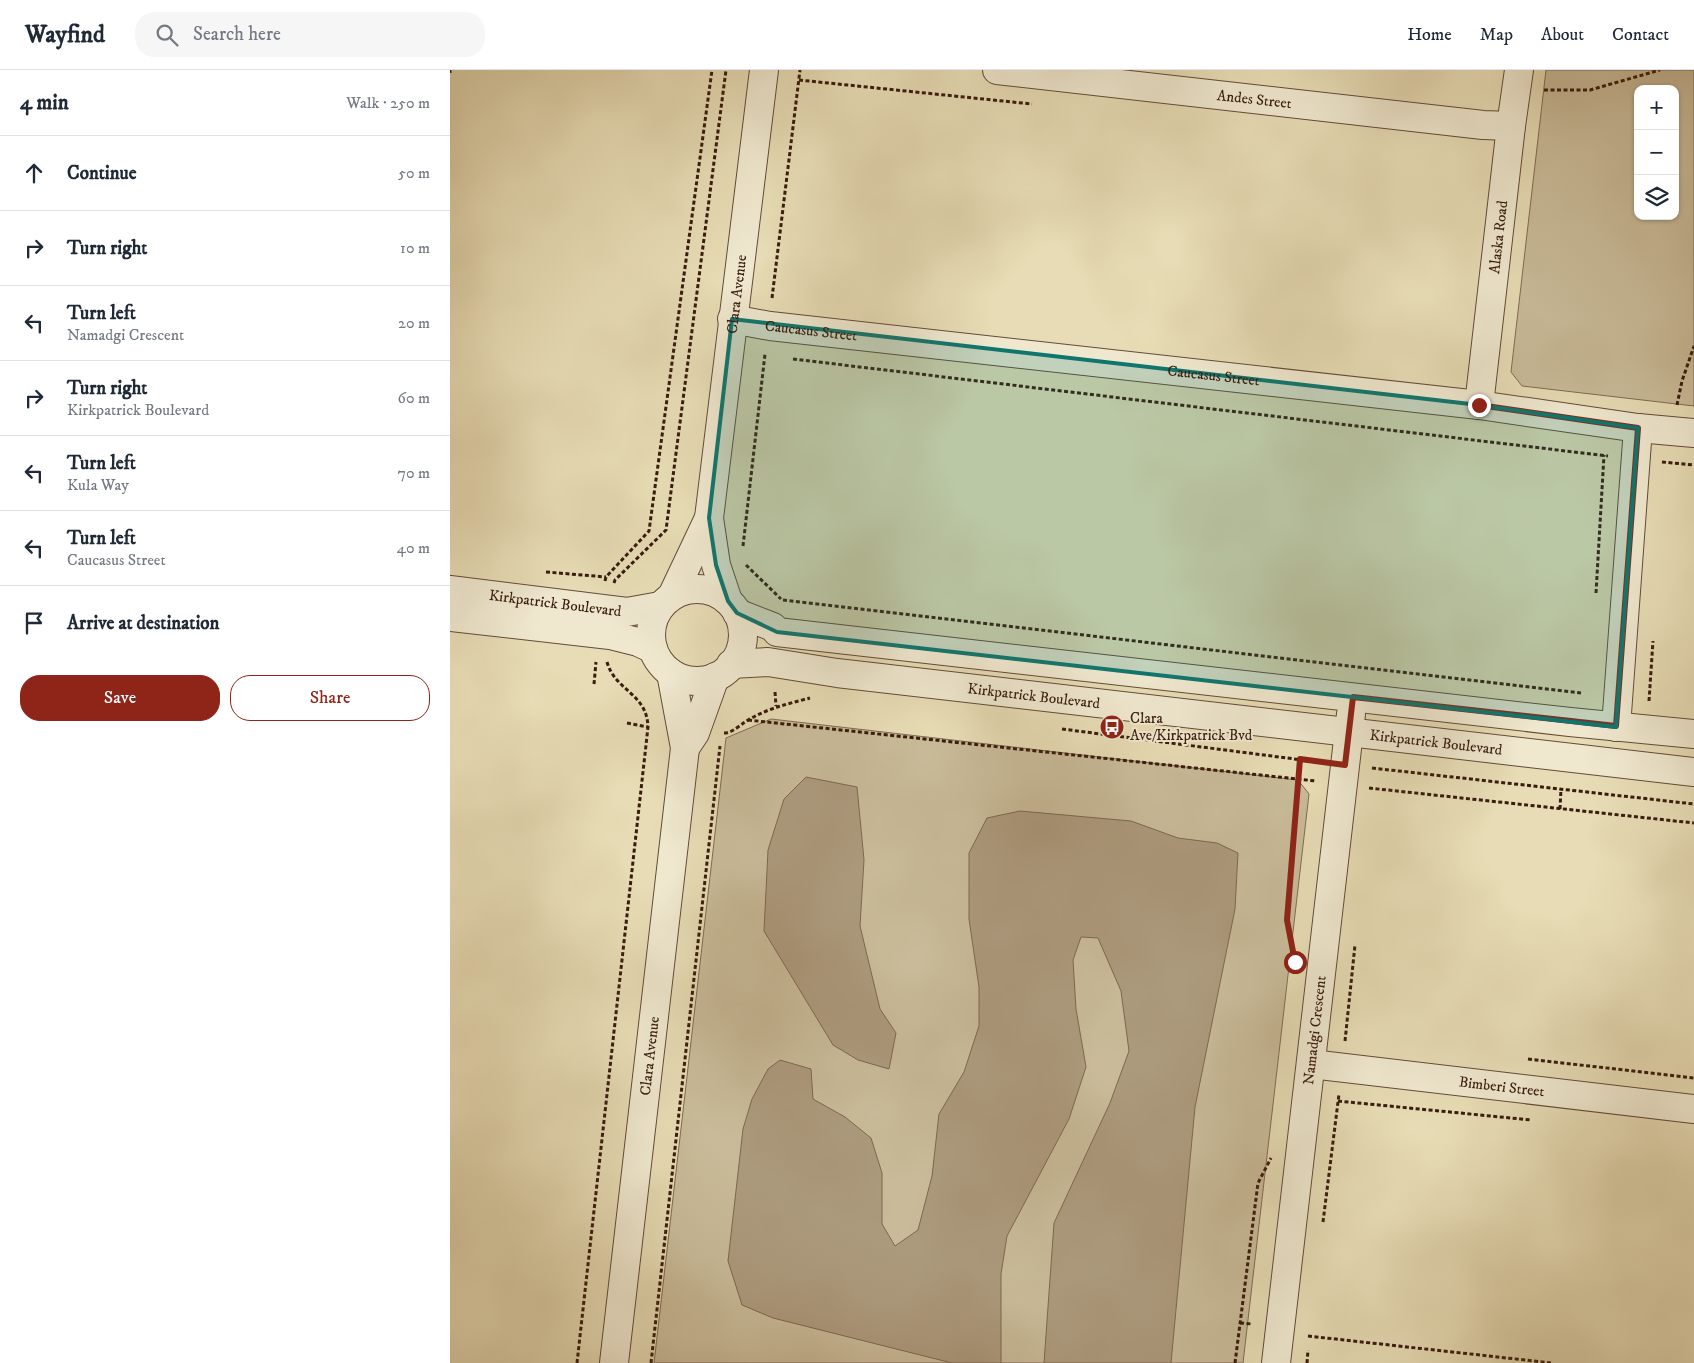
<!DOCTYPE html>
<meta charset="utf-8">
<style>
:root{--surface:#fff;--page:#f6f6f7;--text:#1f2937;--muted:#747a83;--line:#e0e1e3;--accent:#8f2418}
body{margin:0;font-family:"IM FELL DW Pica",serif;background:var(--page);color:var(--text)}
.controls{position:absolute;right:15px;top:15px;display:grid;overflow:hidden;border-radius:10px;box-shadow:0 1px 4px #0004}
.controls button{width:45px;height:45px;display:grid;place-items:center;padding:0;border:0;border-bottom:1px solid var(--line);background:var(--surface);color:var(--text);font:25px sans-serif}
.stop{position:absolute;width:15px;height:15px;margin:-11px;border:4px solid #8f2418;border-radius:50%;background:#fff}
.stop.end{background:#8f2418;border-color:#fff;box-shadow:0 1px 5px #0008}
.list{margin:0;padding:0;list-style:none}
h2{display:flex;justify-content:space-between;align-items:center;height:65px;margin:0;padding:0 20px;font-size:21px}
h2 small{font-size:16px;font-weight:400;color:var(--muted)}
.list li{display:grid;grid-template-columns:32px 1fr auto;gap:15px;align-items:center;box-sizing:border-box;height:75px;padding:0 20px;border-top:1px solid var(--line)}
.list b{display:block;font-size:19px;white-space:nowrap}
.list p{margin:0;font-size:16px;white-space:nowrap;color:var(--muted)}
.list em{font-size:16px;font-style:normal;color:var(--muted)}
.actions{display:flex;gap:10px;padding:15px 20px}
.actions a{flex:1;padding:11px 0;border:1px solid var(--accent);border-radius:20px;text-align:center;font-size:18px;color:var(--accent)}
.actions .main{background:var(--accent);color:#fff}
.icon{flex:none;width:28px;height:28px;fill:none;stroke:currentColor;stroke-width:2;stroke-linecap:round;stroke-linejoin:round}
.map{position:relative;flex:none;width:1244px;height:1293px;overflow:hidden}
header{display:flex;align-items:center;gap:30px;box-sizing:border-box;height:70px;padding:0 25px;background:var(--surface);border-bottom:1px solid var(--line)}
header strong{font-size:24px}
nav{display:flex;gap:28px;margin-inline-start:auto;font-size:18px}
.search{width:350px;height:45px;background:var(--page);display:flex;align-items:center;gap:12px;box-sizing:border-box;padding:0 18px;border-radius:20px;color:var(--muted);font-size:19px}
main{display:flex}
aside{flex:1;background:var(--surface)}
.map>svg:first-child{display:block}
</style>
<header>
<strong>Wayfind</strong>
<div class="search"><svg class="icon" aria-label="search" viewBox="0 0 24 24"><circle cx="10" cy="10" r="6"/><path d="M15 15l6 6"/></svg>Search here</div>
<nav><a>Home</a><a>Map</a><a>About</a><a>Contact</a></nav>
</header>
<main>
<aside>
<h2>4 min<small>Walk · 250 m</small></h2>
<ul class="list">
<li><svg class="icon" aria-label="ahead" viewBox="0 0 24 24"><path d="M12 20V5M6 11l6-6 6 6"/></svg><div><b>Continue</b></div><em>50 m</em></li>
<li><svg class="icon" aria-label="right" viewBox="0 0 24 24"><path d="M7 20v-9h11M14 6l5 5-5 5"/></svg><div><b>Turn right</b></div><em>10 m</em></li>
<li><svg class="icon" aria-label="left" viewBox="0 0 24 24"><path d="M17 20v-9H6M10 6l-5 5 5 5"/></svg><div><b>Turn left</b><p>Namadgi Crescent</p></div><em>20 m</em></li>
<li><svg class="icon" aria-label="right" viewBox="0 0 24 24"><path d="M7 20v-9h11M14 6l5 5-5 5"/></svg><div><b>Turn right</b><p>Kirkpatrick Boulevard</p></div><em>60 m</em></li>
<li><svg class="icon" aria-label="left" viewBox="0 0 24 24"><path d="M17 20v-9H6M10 6l-5 5 5 5"/></svg><div><b>Turn left</b><p>Kula Way</p></div><em>70 m</em></li>
<li><svg class="icon" aria-label="left" viewBox="0 0 24 24"><path d="M17 20v-9H6M10 6l-5 5 5 5"/></svg><div><b>Turn left</b><p>Caucasus Street</p></div><em>40 m</em></li>
<li><svg class="icon" aria-label="arrive" viewBox="0 0 24 24"><path d="M6 21V4h12l-3 4 3 4H6"/></svg><div><b>Arrive at destination</b></div></li>
</ul>
<div class="actions"><a class="main">Save</a><a>Share</a></div>
</aside>
<div class="map">
<svg width="1244" height="1293" viewBox="0 0 1244 1293">
<rect width="100%" height="100%" fill="#e7dcb5"/>
<filter id="stains"><feTurbulence type="fractalNoise" baseFrequency=".004" numOctaves="4"/><feColorMatrix values="0 0 0 0 .2 0 0 0 0 .09 0 0 0 0 .02 0 0 0 .5 -.17"/></filter>
<radialGradient id="worn" r=".72"><stop offset=".6" stop-color="#630" stop-opacity="0"/><stop offset="1" stop-color="#630" stop-opacity=".3"/></radialGradient>
<g fill="#c9bb99" stroke="#816b54" fill-rule="evenodd">
<path d="M1096,0h148v336l-172,-20 -11,-14zM1188,19h37v127h-37z"/>
<polygon points="321,649 848,710 859,724 793,1293 204,1293 276,668"/>
</g>
<g fill="#ac9a7d" stroke="#7e6751">
<polygon points="356,707 407,717 414,790 410,856 430,939 446,963 439,999 408,990 383,975 314,861 318,780 334,729"/>
<polygon points="570,741 681,751 728,768 767,773 788,783 785,839 745,1037 721,1293 594,1293 604,1153 660,1033 679,981 671,921 648,868 631,867 623,890 626,939 636,997 619,1049 557,1166 551,1204 551,1293 502,1293 323,1248 292,1235 278,1191 293,1059 302,1029 318,999 330,990 361,999 363,1029 395,1047 421,1068 432,1103 432,1154 445,1176 468,1160 482,1106 489,1044 514,1002 529,956 529,917 519,849 519,783 537,748"/>
</g>
<g fill="none" stroke-linecap="round" stroke-linejoin="round">
<defs>
<g id="minor">
<path id="s1" d="M547,0l486,55 28,1"/>
<path id="s2" d="M282,249l38,7 709,79 159,23 56,5"/>
<path id="s3" d="M1029,335l32,-279 8,-56"/>
<circle cx="247" cy="565" r="46"/>
<path id="s4" d="M0,520l177,22 33,-6"/>
<polyline points="222,526 259,448"/>
<path id="s5" d="M278,531l-12,-36 -7,-47 55,-448"/>
<polyline points="287,543 323,557 327,562 1120,652 1244,664"/>
<polyline points="0,547 160,565 188,572 203,579"/>
<path id="s6" d="M281,594l37,-2 69,11 857,99"/>
<polyline points="1166,657 1188,358"/>
<polyline points="235,678 245,663 265,607"/>
<path id="s7" d="M861,994l383,45"/>
<path id="s8" d="M164,1293l71,-615 -14,-75"/>
<path id="s9" d="M826,1293l75,-649"/>
</g>
</defs>
<use href="#minor" stroke="#644b38" stroke-width="30"/>
<g stroke="#391b0f" stroke-width="3" stroke-dasharray="4 2.5" stroke-linecap="butt">
<polyline points="0,3 0,0"/>
<polyline points="349,10 582,34"/>
<polyline points="1094,20 1140,20 1210,0"/>
<polyline points="322,228 350,0"/>
<polyline points="343,289 1158,386"/>
<polyline points="1227,335 1232,311 1244,276"/>
<polyline points="1212,392 1244,395"/>
<polyline points="293,476 315,284"/>
<polyline points="296,495 331,529"/>
<polyline points="96,502 156,507"/>
<polyline points="155,511 156,507 199,461 262,0"/>
<polyline points="164,513 165,510 216,460 276,0"/>
<polyline points="1146,523 1154,385"/>
<polyline points="333,530 1131,623"/>
<polyline points="144,614 146,592"/>
<polyline points="325,622 326,636"/>
<polyline points="1199,631 1203,571"/>
<polyline points="298,650 866,711"/>
<polyline points="177,653 198,657"/>
<polyline points="612,659 868,692"/>
<path d="M274,663c8,0 15,-7 21,-11 20,-13 42,-18 65,-24"/>
<polyline points="922,698 1244,734"/>
<polyline points="919,718 1244,753"/>
<polyline points="1110,739 1111,719"/>
<polyline points="844,884 837,850 850,689"/>
<polyline points="895,971 905,875"/>
<polyline points="1078,989 1244,1008"/>
<polyline points="888,1031 1081,1050"/>
<polyline points="873,1152 889,1024"/>
<polyline points="790,1253 802,1254"/>
<polyline points="858,1266 1102,1293"/>
<path d="M127,1293l71,-636c-1,-34 -33,-36 -41,-65"/>
<polyline points="201,1293 270,676"/>
<polyline points="785,1293 808,1113 821,1088"/>
<polyline points="857,1293 858,1280"/>
</g>
<use href="#minor" stroke="#efe8cf" stroke-width="28"/>
</g>
<g fill="none" stroke-linecap="round" stroke-linejoin="round">
<polyline stroke="#8f2418" stroke-width="6" points="845,892 837,850 850,689 895,695 903,627 1166,656 1188,358 1029,335"/>
</g>
<path fill="#0f766e" fill-opacity="0.2" stroke="#0f766e" stroke-width="4" stroke-linejoin="round" d="M282,249l747,86 159,23 -22,299 -839,-95 -40,-19 -9,-12 -12,-36 -7,-47z"/>
<defs>
<symbol id="bus-disc" viewBox="-11 -11 22 22"><circle r="9.5" fill="#8f2418" stroke="#efe8cf"/><path d="M-5-6H5V4H4V6H2V4H-2V6H-4V4H-5ZM-3.5-4V0h7V-4ZM-3.5 1.2v1.5H-2V1.2ZM2 1.2v1.5H3.5V1.2Z" fill="#fff"/></symbol>
</defs>
<g fill-rule="evenodd">
<use href="#bus-disc" x="648" y="643" width="28" height="28"/>
</g>
<g text-anchor="middle" stroke-width="4" stroke-linejoin="round" paint-order="stroke">
<g font-size="15" fill="#391b0f" stroke="#efe8cf">
<text dy="5" stroke="none"><textPath href="#s1" startOffset="259">Andes Street</textPath></text>
<text dy="5" stroke="none"><textPath href="#s3" startOffset="169">Alaska Road</textPath></text>
<text dy="5" stroke="none"><textPath href="#s5" startOffset="311">Clara Avenue</textPath></text>
<text dy="5" stroke="none"><textPath href="#s2" startOffset="80">Caucasus Street</textPath></text>
<text dy="5" stroke="none"><textPath href="#s2" startOffset="485">Caucasus Street</textPath></text>
<text dy="5" stroke="none"><textPath href="#s4" startOffset="106">Kirkpatrick Boulevard</textPath></text>
<text dy="5" stroke="none"><textPath href="#s6" startOffset="305">Kirkpatrick Boulevard</textPath></text>
<text dy="5" stroke="none"><textPath href="#s6" startOffset="710">Kirkpatrick Boulevard</textPath></text>
<text dy="5" stroke="none"><textPath href="#s9" startOffset="335">Namadgi Crescent</textPath></text>
<text dy="5" stroke="none"><textPath href="#s8" startOffset="309">Clara Avenue</textPath></text>
<text dy="5" stroke="none"><textPath href="#s7" startOffset="192">Bimberi Street</textPath></text>
</g>
<g font-size="15" fill="#391b0f" stroke="#efe8cf" text-anchor="start">
<text x="680" y="653">Clara<tspan x="680" dy="17">Ave/Kirkpatrick Bvd</tspan></text>
</g>
</g>
<rect width="100%" height="100%" filter="url(#stains)"/>
<rect width="100%" height="100%" fill="url(#worn)"/>
</svg>
<div class="controls">
<button>+</button>
<button>−</button>
<button><svg class="icon" aria-label="layers" viewBox="0 0 24 24"><path d="M12 4l9 5-9 5-9-5zM3 14l9 5 9-5"/></svg></button>
</div>
<div class="stop" style="left:845px;top:892px"></div>
<div class="stop end" style="left:1029px;top:335px"></div>
</div>
</main>
